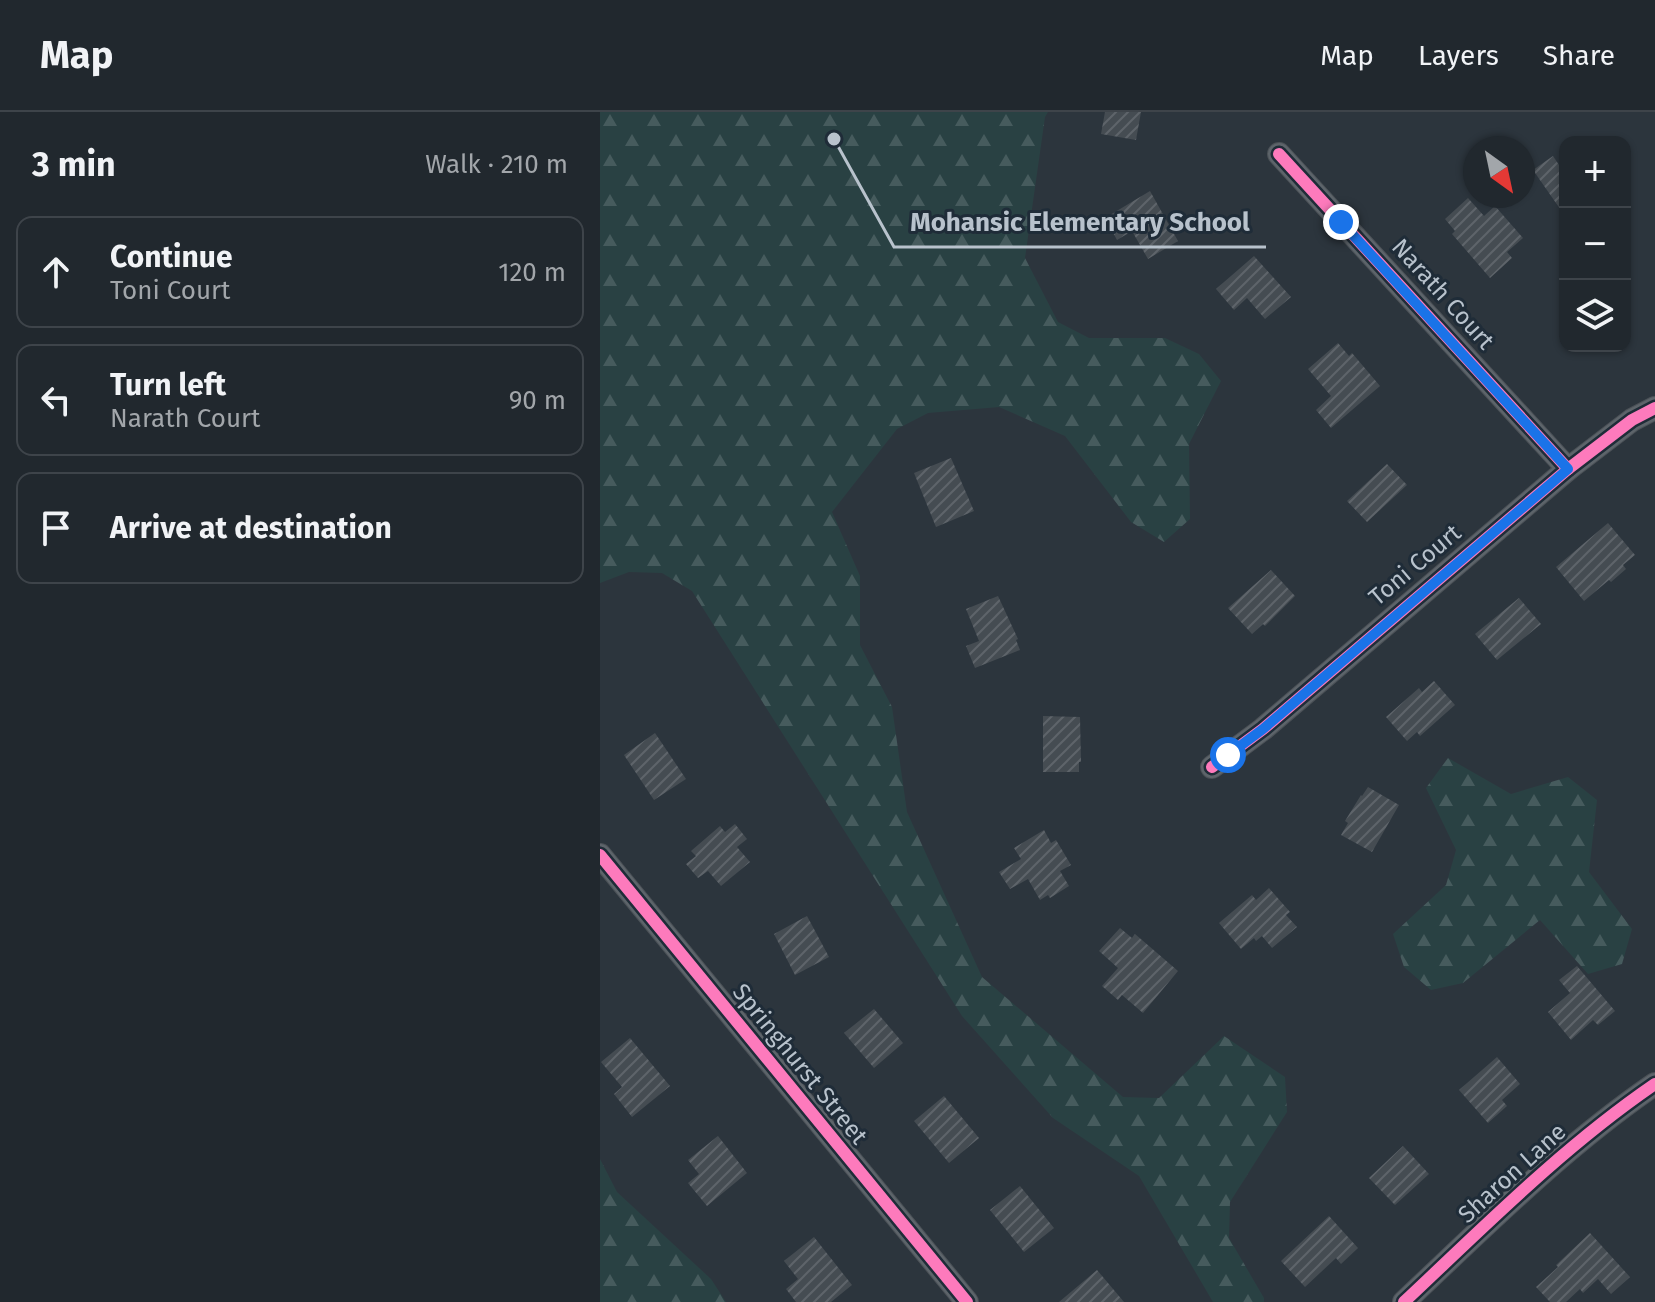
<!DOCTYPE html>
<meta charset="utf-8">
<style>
:root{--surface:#21282e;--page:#293036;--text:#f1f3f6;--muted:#a2a6aa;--line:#3e444a}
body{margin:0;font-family:"Fira Sans",sans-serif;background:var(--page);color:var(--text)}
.controls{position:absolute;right:24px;top:24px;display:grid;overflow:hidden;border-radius:16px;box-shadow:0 2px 6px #0004}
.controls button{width:72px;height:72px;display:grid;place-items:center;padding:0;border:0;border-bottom:2px solid var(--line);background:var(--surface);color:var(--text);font:40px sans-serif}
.compass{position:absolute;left:863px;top:24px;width:72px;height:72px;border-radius:50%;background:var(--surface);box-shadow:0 2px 6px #0004;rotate:147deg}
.stop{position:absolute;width:24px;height:24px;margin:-18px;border:6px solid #1a73e8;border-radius:50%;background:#fff}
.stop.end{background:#1a73e8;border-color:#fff;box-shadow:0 2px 8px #0008}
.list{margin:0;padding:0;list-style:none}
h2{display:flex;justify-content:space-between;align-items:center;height:104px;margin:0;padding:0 32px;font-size:34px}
h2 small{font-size:26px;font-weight:400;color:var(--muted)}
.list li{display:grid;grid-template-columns:52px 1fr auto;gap:24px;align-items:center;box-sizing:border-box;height:112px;margin:0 16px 16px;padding:0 16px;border:2px solid var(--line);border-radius:16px}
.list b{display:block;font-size:30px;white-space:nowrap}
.list p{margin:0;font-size:26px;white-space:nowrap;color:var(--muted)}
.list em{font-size:26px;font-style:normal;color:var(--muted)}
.icon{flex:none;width:44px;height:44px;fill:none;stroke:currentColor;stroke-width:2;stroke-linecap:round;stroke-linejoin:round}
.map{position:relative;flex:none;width:1055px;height:1190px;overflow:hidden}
header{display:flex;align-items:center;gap:48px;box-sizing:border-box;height:112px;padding:0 40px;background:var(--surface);border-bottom:2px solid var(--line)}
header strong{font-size:38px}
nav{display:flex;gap:44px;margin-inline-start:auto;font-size:28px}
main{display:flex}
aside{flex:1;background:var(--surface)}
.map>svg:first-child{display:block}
</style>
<header>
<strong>Map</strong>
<nav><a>Map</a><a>Layers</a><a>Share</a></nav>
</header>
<main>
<aside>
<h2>3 min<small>Walk · 210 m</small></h2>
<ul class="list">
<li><svg class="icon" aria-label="ahead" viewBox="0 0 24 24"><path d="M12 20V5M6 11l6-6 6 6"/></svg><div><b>Continue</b><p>Toni Court</p></div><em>120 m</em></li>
<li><svg class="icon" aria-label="left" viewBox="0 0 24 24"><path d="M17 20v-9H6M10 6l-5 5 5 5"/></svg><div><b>Turn left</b><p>Narath Court</p></div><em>90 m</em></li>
<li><svg class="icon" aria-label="arrive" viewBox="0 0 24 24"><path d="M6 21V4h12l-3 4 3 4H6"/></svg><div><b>Arrive at destination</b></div></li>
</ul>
</aside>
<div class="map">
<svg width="1055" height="1190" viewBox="0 0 1055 1190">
<defs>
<pattern id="forest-firs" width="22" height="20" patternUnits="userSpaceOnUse" patternTransform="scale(2)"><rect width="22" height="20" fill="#294143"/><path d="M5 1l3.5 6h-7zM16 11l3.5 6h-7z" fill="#465b5d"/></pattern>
<pattern id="building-hatch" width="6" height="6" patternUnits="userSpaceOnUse" patternTransform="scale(2)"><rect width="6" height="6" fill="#454c52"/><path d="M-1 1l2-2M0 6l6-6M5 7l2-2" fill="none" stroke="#5e646a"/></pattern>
</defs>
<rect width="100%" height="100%" fill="#2c353d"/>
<g fill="url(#forest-firs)">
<polygon points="0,0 448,0 445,5 425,146 458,210 489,226 565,226 599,242 621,269 589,332 590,407 564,430 531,410 465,324 399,295 328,301 297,317 232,400 260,464 260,533 292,595 307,700 382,865 523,985 559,986 624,924 685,965 687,1000 630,1090 629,1126 664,1186 664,1190 613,1190 539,1064 453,1006 362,904 92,479 62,461 29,460 0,471"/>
<polygon points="848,646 911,682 968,665 997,688 989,760 1032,817 1022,852 988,862 940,808 863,871 831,878 804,855 793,822 846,773 856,738 826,676"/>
<polygon points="0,1047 17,1080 111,1167 126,1190 0,1190"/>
</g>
<g fill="url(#building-hatch)">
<polygon points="505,0 541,0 536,28 501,22"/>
<polygon points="953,44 965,62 965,104 933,58"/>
<polygon points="550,79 578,129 548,147 532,119 517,128 505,106"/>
<polygon points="868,86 884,104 895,94 923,126 907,140 912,146 890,166 852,122 855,119 845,107"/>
<polygon points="654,144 691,185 665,207 647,186 634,198 616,177"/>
<polygon points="738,231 749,244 752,241 780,274 731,316 716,298 731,284 708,257"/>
<polygon points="351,346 374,399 336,415 314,361"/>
<polygon points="787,352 807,373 767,410 747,389"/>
<polygon points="1008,411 1035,443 1023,453 1026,457 1011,470 1009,468 984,489 956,455"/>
<polygon points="671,458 695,484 665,514 663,512 652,522 628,496"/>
<polygon points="398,484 418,527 416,528 420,538 375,556 366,534 379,529 366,497"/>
<polygon points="919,486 941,512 897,548 875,522"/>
<polygon points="834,569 855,593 820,624 817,620 807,629 786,605 819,576 822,580"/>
<polygon points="443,604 480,605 481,650 479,650 479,660 443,660"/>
<polygon points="55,621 86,667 54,688 24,643"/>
<polygon points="768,675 799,693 772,740 741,723 748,711 745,709 761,683 762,684"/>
<polygon points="135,712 147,727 137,735 150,750 121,774 108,759 98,766 86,752 96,744 91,739 120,714 125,720"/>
<polygon points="444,718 451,731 456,728 471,753 460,759 469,774 450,786 448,783 440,788 428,767 410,777 399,760 421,747 414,736"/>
<polygon points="669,776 690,800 686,803 697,815 672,836 662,824 656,829 654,826 641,837 619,811 652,783 656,788"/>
<polygon points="207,804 229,845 195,863 174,822"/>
<polygon points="520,816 532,826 535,822 578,859 543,901 522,883 518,888 502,874 518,856 499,839"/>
<polygon points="977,854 1015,899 998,913 993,908 971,928 948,900 970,881 959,868"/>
<polygon points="274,897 303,931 274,956 244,921"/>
<polygon points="30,926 70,974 32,1005 14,982 22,975 1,950"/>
<polygon points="897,945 920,972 902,988 907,994 888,1011 859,978"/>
<polygon points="344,984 379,1026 349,1051 314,1009"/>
<polygon points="118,1024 147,1061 107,1094 88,1071 99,1062 88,1048"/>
<polygon points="803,1034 829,1062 795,1093 769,1066"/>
<polygon points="420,1074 454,1116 424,1140 390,1098"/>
<polygon points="729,1104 758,1136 741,1152 736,1146 705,1175 681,1149"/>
<polygon points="990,1121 1030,1165 1011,1182 998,1167 983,1181 980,1177 966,1190 950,1190 936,1175 958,1155 956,1153"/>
<polygon points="214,1125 252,1173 231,1190 196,1190 186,1177 198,1167 184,1149"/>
<polygon points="497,1158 524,1190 459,1190"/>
</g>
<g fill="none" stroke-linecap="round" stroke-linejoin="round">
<defs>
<g id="minor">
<polyline points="679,42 968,357"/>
<polyline points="612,655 663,617 968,357 1032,308 1055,296"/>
<polyline points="0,743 367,1190"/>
<path d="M804,1190c81,-76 159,-155 251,-218"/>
</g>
</defs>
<use href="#minor" stroke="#4b5157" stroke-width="24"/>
<use href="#minor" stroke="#5d646a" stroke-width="22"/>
<defs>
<g id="cycleway">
<polyline points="679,42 968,357"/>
<polyline points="612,655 663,617 968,357 1032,308 1055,296"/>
<polyline points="0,743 367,1190"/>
<path d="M804,1190c81,-76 159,-155 251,-218"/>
</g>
</defs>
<use href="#cycleway" stroke="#1f2c38" stroke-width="17"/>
<use href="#cycleway" stroke="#fd7abc" stroke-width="12"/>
</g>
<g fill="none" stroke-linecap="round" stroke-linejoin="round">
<polyline stroke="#1a73e8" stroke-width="10" points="628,643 663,617 968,357 741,110"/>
</g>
<g text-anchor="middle" stroke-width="6" stroke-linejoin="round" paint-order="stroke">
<g font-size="24" fill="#b8c2cc" stroke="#1f2c38">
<text transform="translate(843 182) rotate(48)" y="8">Narath Court</text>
<text transform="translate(815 453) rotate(-40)" y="8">Toni Court</text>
<text transform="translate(200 952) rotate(51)" y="8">Springhurst Street</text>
<text transform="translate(912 1061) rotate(-42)" y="8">Sharon Lane</text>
</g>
</g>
<path fill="none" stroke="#b8c2cc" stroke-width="3" d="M234 27L294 135H666"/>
<circle fill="#b8c2cc" stroke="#1f2c38" stroke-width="3" cx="234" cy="27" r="8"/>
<g font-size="26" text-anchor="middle" font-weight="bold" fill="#b8c2cc" stroke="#1f2c38" stroke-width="6" stroke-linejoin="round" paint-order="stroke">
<text x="480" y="119">Mohansic Elementary School</text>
</g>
</svg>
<div class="controls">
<button>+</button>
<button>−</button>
<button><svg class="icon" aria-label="layers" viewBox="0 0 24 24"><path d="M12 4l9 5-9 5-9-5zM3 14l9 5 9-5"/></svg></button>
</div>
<svg class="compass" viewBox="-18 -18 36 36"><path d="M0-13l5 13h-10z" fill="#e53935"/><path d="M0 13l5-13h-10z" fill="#a2a6aa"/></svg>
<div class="stop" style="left:628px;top:643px"></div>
<div class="stop end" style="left:741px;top:110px"></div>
</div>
</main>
